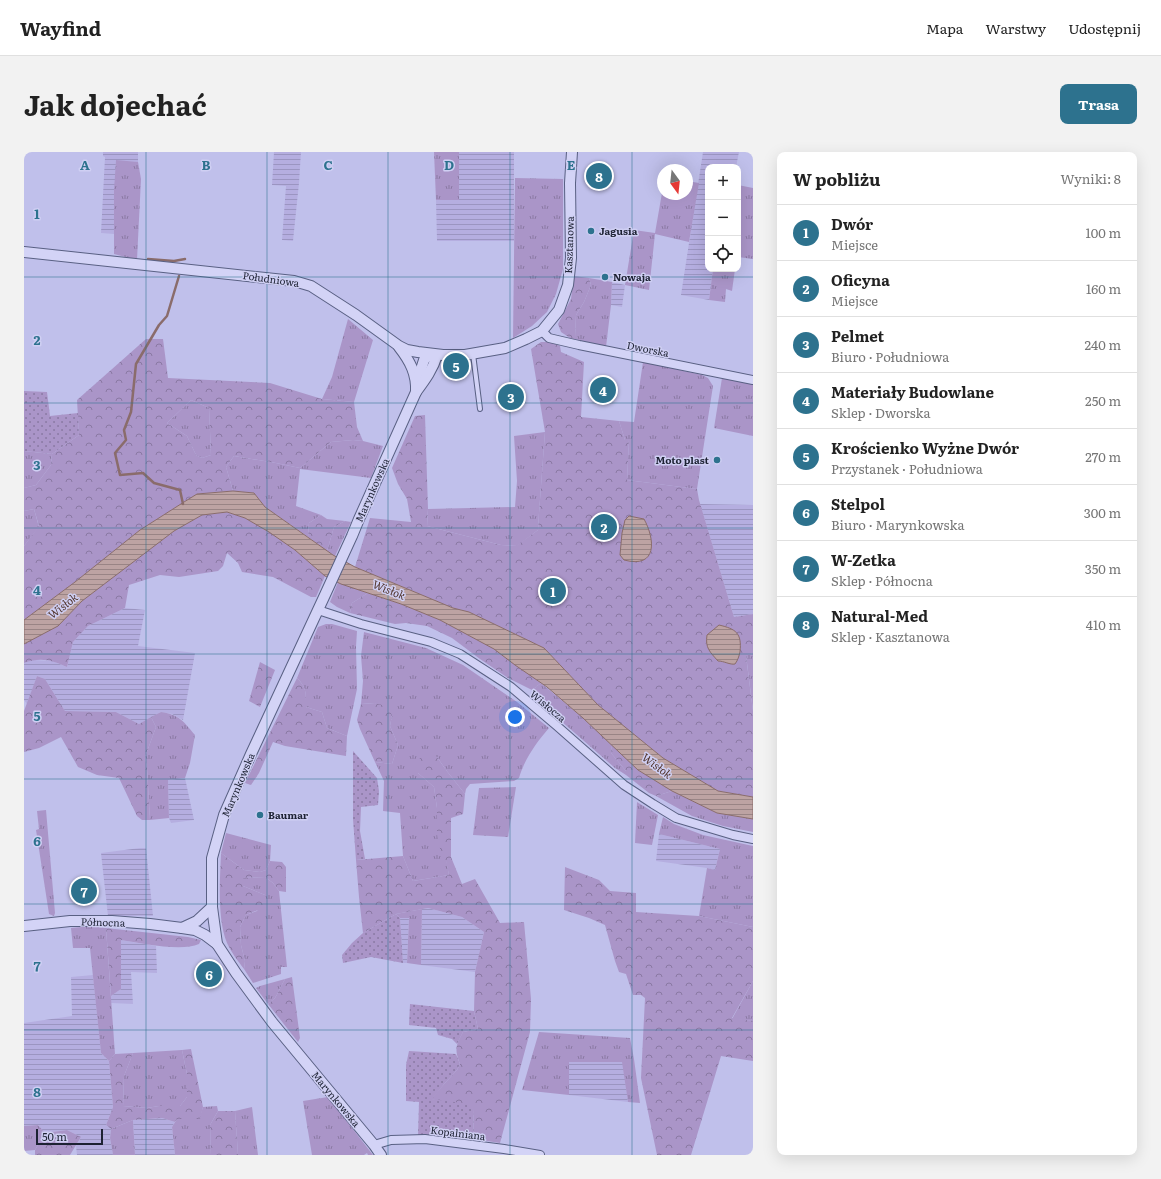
<!DOCTYPE html>
<html lang="pl">
<meta charset="utf-8">
<style>
:root{--surface:#fff;--page:#f2f2f2;--text:#222;--muted:#767676;--line:#e0e0e0;--accent:#2d728e}
body{margin:0;font-family:Literata,serif;background:var(--page);color:var(--text)}
.controls{position:absolute;right:12px;top:12px;display:grid;overflow:hidden;border-radius:8px;box-shadow:0 4px 16px #0002}
.controls button{width:36px;height:36px;display:grid;place-items:center;padding:0;border:0;border-bottom:1px solid var(--line);background:var(--surface);color:var(--text);font:20px sans-serif}
.compass{position:absolute;left:633px;top:12px;width:36px;height:36px;border-radius:50%;background:var(--surface);box-shadow:0 4px 16px #0002;rotate:165deg}
.scale{position:absolute;left:12px;bottom:10px;width:67px;box-sizing:border-box;padding-left:4px;border:2px solid #1d2233;border-top:0;font-size:11px;line-height:14px;white-space:nowrap;color:#1d2233;-webkit-text-stroke:3px #cfcff3;paint-order:stroke}
.you{position:absolute;left:491px;top:565px;width:14px;height:14px;margin:-10px;border:3px solid #fff;border-radius:50%;background:#1a73e8;box-shadow:0 0 0 6px #1a73e833}
.badge{display:grid;place-items:center;width:26px;height:26px;border-radius:50%;background:var(--accent);color:#fff;font-size:13px;font-weight:700}
.pin{position:absolute;translate:-50% -50%;border:2px solid #fff;box-shadow:0 1px 4px #0006}
.list{margin:0;padding:0;list-style:none}
h2{display:flex;justify-content:space-between;align-items:center;height:52px;margin:0;padding:0 16px;font-size:17px}
h2 small{font-size:13px;font-weight:400;color:var(--muted)}
.list li{display:grid;grid-template-columns:26px 1fr auto;gap:12px;align-items:center;box-sizing:border-box;height:56px;padding:0 16px;border-top:1px solid var(--line)}
.list b{display:block;font-size:15px;white-space:nowrap}
.list p{margin:0;font-size:13px;white-space:nowrap;color:var(--muted)}
.list em{font-size:13px;font-style:normal;color:var(--muted)}
.icon{flex:none;width:22px;height:22px;fill:none;stroke:currentColor;stroke-width:2;stroke-linecap:round;stroke-linejoin:round}
.map{position:relative;flex:none;width:729px;height:1003px;overflow:hidden;border-radius:8px}
header{display:flex;align-items:center;gap:24px;box-sizing:border-box;height:56px;padding:0 20px;background:var(--surface);border-bottom:1px solid var(--line)}
header strong{font-size:19px}
nav{display:flex;gap:22px;margin-inline-start:auto;font-size:14px}
.intro{display:flex;align-items:center;justify-content:space-between;box-sizing:border-box;height:96px;padding:0 24px}
h1{margin:0;font-size:28px}
.button{padding:10px 18px;border-radius:8px;background:var(--accent);color:#fff;font-size:14px;font-weight:700}
main{display:flex;gap:24px;padding:0 24px}
aside{flex:1;background:var(--surface);border-radius:8px;box-shadow:0 4px 16px #0002}
.map>svg:first-child{display:block}
</style>
<header>
<strong>Wayfind</strong>
<nav><a>Mapa</a><a>Warstwy</a><a>Udostępnij</a></nav>
</header>
<div class="intro"><h1>Jak dojechać</h1><a class="button">Trasa</a></div>
<main>
<div class="map">
<svg width="729" height="1003" viewBox="0 0 729 1003">
<defs>
<pattern id="farmland-rules" width="6" height="5" patternUnits="userSpaceOnUse"><rect width="6" height="5" fill="#b5aee0"/><path d="M0 2.5h6" fill="none" stroke="#9b95c1"/></pattern>
<pattern id="grass-tufts" width="24" height="20" patternUnits="userSpaceOnUse"><rect width="24" height="20" fill="#aa95c8"/><path d="M3 7l-1-3M5 7V3M7 7l1-3M15 17l-1-3M17 17v-4M19 17l1-3" fill="none" stroke="#8a79a3"/></pattern>
<pattern id="forest-crowns" width="20" height="18" patternUnits="userSpaceOnUse"><rect width="20" height="18" fill="#aa95c8"/><path d="M2 6a3 3 0 1 1 6 0M12 15a3 3 0 1 1 6 0" fill="none" stroke="#8a79a3"/></pattern>
<pattern id="garden-dots" width="8" height="8" patternUnits="userSpaceOnUse"><rect width="8" height="8" fill="#aa95c8"/><path d="M2 2h.1M6 6h.1" fill="none" stroke="#8a79a3" stroke-width="1.8" stroke-linecap="round"/></pattern>
<pattern id="water-rules" width="6" height="5" patternUnits="userSpaceOnUse"><rect width="6" height="5" fill="#bda3a3"/><path d="M0 2.5h6" fill="none" stroke="#998485"/></pattern>
</defs>
<rect width="100%" height="100%" fill="#c0c0eb"/>
<g fill="url(#farmland-rules)">
<polygon points="79,0 114,0 114,10 92,9 90,82 77,81 81,5 79,4"/>
<polygon points="250,0 277,0 275,31 269,89 258,88 262,34 248,33"/>
<polygon points="435,0 490,0 490,89 413,89 412,48 435,48"/>
<polygon points="679,0 715,0 712,15 684,15 684,117 689,117 685,148 657,143"/>
<polygon points="588,130 601,133 598,155 587,153"/>
<polygon points="676,352 729,353 729,462 710,465"/>
<polygon points="101,456 121,458 114,494 171,501 159,568 148,562 137,560 115,572 92,560 41,559 21,527 13,524 3,552 0,548 0,511 9,508 28,509 43,515 49,490 64,474"/>
<polygon points="161,626 170,668 147,671 145,666 144,628"/>
<polygon points="635,682 696,697 691,718 683,716 632,709"/>
<polygon points="116,696 122,696 129,764 84,764 77,701"/>
<polygon points="404,756 438,765 460,780 451,820 397,813 398,757"/>
<polygon points="385,765 383,811 379,811 376,766"/>
<polygon points="97,788 132,794 133,821 107,820 109,852 87,851 87,844 97,837"/>
<polygon points="69,823 77,901 85,909 89,955 82,973 87,977 86,986 89,1003 53,1003 52,994 57,985 43,978 21,981 14,973 0,974 0,871 48,864 47,825"/>
<polygon points="545,910 599,910 604,950 545,943"/>
<polygon points="138,966 151,970 148,975 151,1003 111,1003 109,968"/>
</g>
<g fill="url(#grass-tufts)">
<polygon points="410,0 435,0 435,48 412,48"/>
<polygon points="92,8 114,10 117,27 113,108 90,102 90,38"/>
<polygon points="491,26 539,27 539,117 532,142 523,160 508,174 489,186"/>
<polygon points="663,29 675,31 665,90 631,82 625,138 601,133 610,78 631,81 639,35 639,42 663,42"/>
<polygon points="714,33 729,36 729,107 714,105"/>
<polygon points="689,117 711,117 708,139 702,137 701,150 685,148"/>
<polygon points="565,126 588,130 587,153 582,195 546,186 551,185 552,163 560,150 567,133"/>
<polygon points="324,167 349,188 330,250 298,247 308,225"/>
<polygon points="619,210 678,223 684,226 689,234 673,337 603,328 605,288 601,288 595,269 610,270"/>
<polygon points="698,226 729,232 729,284 690,276"/>
<polygon points="167,248 185,256 187,303 178,306 172,303 163,284 143,271"/>
<polygon points="521,280 515,361 514,378 493,394 477,393 403,374 404,357 491,355 493,329 490,284"/>
<polygon points="329,288 339,289 359,294 347,326 276,317 272,354 297,363 285,371 284,385 241,355 230,341 209,339 202,315 210,304 252,311 276,316 307,290"/>
<polygon points="0,299 28,302 27,313 12,333 0,336"/>
<polygon points="10,357 15,375 0,394 0,359"/>
<polygon points="321,369 327,370 311,404 303,399 310,375"/>
<polygon points="314,430 344,441 328,451 326,461 313,455 306,450"/>
<path d="M302,472h6l25,7 -1,16 1,42 -10,47 -20,-8 -5,-16 -16,-5c0,-13 1,-19 -9,-29l21,-51z"/>
<path d="M340,480l62,16 37,17 54,37 32,26c-13,15 -25,32 -30,50l-5,3 -44,3 -4,5 -1,5 -19,-24 -9,-13 -19,16 16,14 3,21 12,67 -36,6 -10,-25 -3,-43 -17,-2 1,-30 -9,-19 17,2 6,-19 -8,-19 2,-11 -17,-12 -14,1 2,-23 -2,-25z"/>
<polygon points="729,501 729,559 722,503"/>
<polygon points="517,531 559,566 588,593 587,601 602,619 602,623 591,616 513,548 508,538"/>
<path d="M137,560c19,3 22,9 34,23l-5,28 -5,15 -17,2 1,38 -19,2 -3,-52 -2,-11 11,-30 -5,-10z"/>
<polygon points="492,635 484,685 449,683 455,636"/>
<polygon points="648,639 693,661 729,667 729,680 699,674 668,664 632,644"/>
<polygon points="613,650 634,663 628,693 611,691"/>
<polygon points="22,658 31,761 30,764 25,762 12,678 15,677 13,659"/>
<polygon points="639,665 650,672 679,683 729,694 729,775 675,764 683,716 691,718 696,697 635,682"/>
<polygon points="202,681 247,693 246,709 242,718 236,720 220,718 197,701"/>
<polygon points="241,725 249,731 255,739 263,815 257,815 257,822 229,831 220,817 221,809 217,793 216,775 222,763 233,759 241,743 219,734 219,726"/>
<polygon points="398,757 397,813 383,811 385,766 376,766 372,762"/>
<polygon points="68,774 82,776 91,902 85,909 77,901 66,796 49,796 47,776"/>
<polygon points="261,827 251,846 244,852 232,836 236,834"/>
<polygon points="729,829 729,869 708,867"/>
<polygon points="515,880 606,886 610,907 616,951 604,950 598,910 545,910 545,943 498,938"/>
<polygon points="158,898 163,922 163,945 156,954 135,954 123,956 99,954 100,924 109,901"/>
<polygon points="304,945 349,1003 344,1003 343,1001 340,1003 288,1003 279,949"/>
<polygon points="193,954 194,959 186,973 187,1003 151,1003 148,975 153,967 175,967 179,955"/>
<polygon points="228,955 234,1003 214,1003 211,959"/>
<polygon points="109,968 111,1003 89,1003 86,986 87,977"/>
<polygon points="14,973 21,981 11,998 0,999 0,974"/>
</g>
<g fill="url(#forest-crowns)" fill-rule="evenodd">
<polygon points="550,124 565,126 567,133 560,150 552,163 551,186 546,186 537,180 534,172 547,147"/>
<path d="M122,187h17l5,39 102,5 52,16 32,3 3,25 6,14 -10,-1 -22,2 -31,26 -24,-5 -42,-7 -8,11 7,24 -36,3 -13,8 -44,28 -65,52 -51,38v-74l15,-20 -5,-17 -10,2v-23l12,-3 15,-20 1,-11 27,-19 -2,-35zM167,248l18,8 2,47 -9,3 -6,-3 -9,-19 -20,-13z"/>
<polygon points="517,190 527,190 536,194 537,200 560,210 557,265 595,269 601,288 605,288 603,328 673,337 675,348 710,465 729,462 729,501 722,504 729,559 729,645 694,639 639,606 574,553 520,496 445,460 429,456 331,415 346,366 387,370 383,347 374,332 368,316 391,264 401,263 404,357 403,374 477,393 492,394 514,378 515,361 521,280 507,197"/>
<path d="M203,360l18,6 24,14 26,18 30,26 -9,21h-5l-38,-20 -31,-5 -4,-9 -11,-10 -4,13 -5,5 -39,6 -19,-2 -31,10 -4,23 -37,18 -15,16 -6,25c-16,-7 -26,-10 -43,-4v-19l33,-18 25,-25 92,-70 28,-16z"/>
<polygon points="297,363 303,367 321,369 310,375 303,399 284,385 285,371"/>
<polygon points="344,441 377,452 416,468 470,497 517,531 508,538 484,526 456,507 428,486 403,474 382,471 371,472 326,461 328,451"/>
<polygon points="236,510 251,518 236,555 225,549"/>
<polygon points="13,524 21,527 41,559 92,560 115,572 127,565 132,575 121,605 123,616 126,668 118,668 113,664 95,626 73,623 54,615 37,585 15,596 0,600 0,559"/>
<path d="M273,526c10,10 9,15 9,29l16,5 5,16 20,8 -1,20 -61,-10 -12,-4 -14,31 -8,12 -6,-2z"/>
<polygon points="351,551 362,554 368,563 366,574 374,593 368,612 351,610 336,577 333,568 337,552"/>
<polygon points="588,593 614,618 648,639 632,644 625,641 602,623 602,619 587,601"/>
<path d="M404,601l9,4 9,13 19,24 -2,20 -12,4v39l11,27 13,-5 25,44 24,-1 7,77 -1,33 -30,111 -26,-4 -1,-30 -42,-10 14,-16 12,-13 3,-6c-6,-15 -4,-19 3,-32l15,-3 -4,-18 1,-39 9,-40 -22,-15 -34,-9 -32,6 -33,19 -4,-36 -3,-37 47,-4 10,25 36,-6 -3,-14 -4,-3 -5,-24v-26l-3,-21 -16,-14 1,-14z"/>
<path d="M197,701l23,17 16,2 6,-2 4,-9 12,1 4,5v25l-7,-1 -6,-8 -8,-6 -22,1v8l22,9v12l-19,8 -6,12 1,18 4,16 -1,8c-6,-8 -13,-17 -17,-26 -10,-24 -7,-64 -6,-90z"/>
<polygon points="541,715 575,728 586,739 612,741 612,760 675,764 729,775 729,829 708,866 729,869 729,909 697,904 667,1003 633,1003 617,926 621,846 617,843 609,843 602,822 595,820 591,809 581,773 565,766 540,758"/>
<path d="M82,776l82,9 13,3 -2,4c-18,8 -58,-1 -78,-4v49l-10,7z"/>
<polygon points="268,825 276,886 274,890 244,852 251,846 261,827"/>
<polygon points="167,897 179,955 176,967 153,967 151,970 138,966 109,968 87,977 82,973 89,955 85,909 91,902 109,901 100,924 99,954 123,956 135,954 156,954 163,945 163,922 158,898"/>
<polygon points="194,959 211,959 214,1003 187,1003 186,973"/>
<polygon points="43,978 57,985 46,1003 11,1003 11,998 21,981"/>
</g>
<g fill="url(#garden-dots)">
<polygon points="0,239 23,240 26,264 54,261 55,283 28,302 0,299"/>
<polygon points="329,599 353,626 355,639 354,653 337,655 336,679 341,707 332,708 329,667"/>
<polygon points="372,762 376,766 379,811 347,805 319,811 318,803 328,791 339,781"/>
<polygon points="386,852 450,859 454,877 439,880 433,892 428,887 414,883 412,876 385,873"/>
<polygon points="385,899 432,902 436,912 433,918 421,931 408,947 445,952 449,956 450,987 394,985 395,950 382,949 382,913"/>
</g>
<g fill="url(#water-rules)" stroke="#8a6c6b">
<polygon points="209,339 230,341 241,355 309,403 331,415 429,456 445,460 520,496 574,553 639,606 694,639 729,645 729,667 693,661 648,639 614,618 559,566 523,535 491,513 470,497 416,468 377,452 317,432 301,424 271,398 245,380 221,366 203,360 178,363 150,379 58,449 34,474 0,492 0,468 51,430 116,378 160,350 173,342"/>
<path d="M605,364l15,3c11,20 14,50 -20,41l-4,-5 2,-22 3,-13z"/>
<path d="M695,473c17,4 23,8 21,27 -1,4 -2,8 -5,12 -5,1 -11,-3 -17,-3 -8,-9 -13,-13 -11,-26z"/>
</g>
<g fill="none" stroke-linecap="round" stroke-linejoin="round">
<g stroke="#8a6c6b" stroke-width="2.5">
<polyline points="124,107 150,109 161,107"/>
<polyline points="155,124 143,164 135,173 112,212 107,260 100,278 102,288 91,301 96,323 119,321 130,331 156,338 159,352"/>
</g>
<defs>
<polyline id="service" points="449,202 456,257"/>
<g id="minor">
<polyline points="518,179 525,186 555,193 729,228"/>
<polyline points="294,458 337,472 407,490 436,502 487,535 533,574 600,633 629,652 652,666 709,683 729,687"/>
<polyline points="350,993 367,988 401,987 480,997 516,1003"/>
</g>
<g id="tertiary">
<polyline points="0,100 270,129 287,134 332,163 375,194 383,198 394,200 419,203 441,203 481,196 502,187 518,179 535,158 544,133 547,106 546,31 548,0"/>
<path d="M375,195c11,14 18,27 17,45"/>
<polyline points="393,230 400,208 406,202"/>
<polyline points="0,774 46,769 88,769 126,772 158,776 171,778 181,783 193,792"/>
<polyline points="158,776 173,769 188,755"/>
<path d="M357,1003l-7,-10 -102,-123 -36,-49 -19,-29 -5,-37v-49l12,-43 27,-61 73,-157 28,-61 7,-17 57,-127c9,-12 17,-23 21,-37"/>
</g>
</defs>
<use href="#service" stroke="#596083" stroke-width="6"/>
<use href="#minor" stroke="#596083" stroke-width="10"/>
<use href="#tertiary" stroke="#596083" stroke-width="12"/>
<use href="#service" stroke="#d3d3f6" stroke-width="4"/>
<use href="#minor" stroke="#d3d3f6" stroke-width="8"/>
<use href="#tertiary" stroke="#d3d3f6" stroke-width="10"/>
</g>
<path fill="none" stroke="#2d728e" stroke-width="1" stroke-opacity="0.55" d="M122,0v1003M243,0v1003M364,0v1003M486,0v1003M608,0v1003M0,125h729M0,251h729M0,376h729M0,502h729M0,627h729M0,752h729M0,878h729"/>
<g fill="#2d728e" stroke="#cfcff3" stroke-width="1.5">
<circle cx="567" cy="79" r="4"/>
<circle cx="581" cy="125" r="4"/>
<circle cx="693" cy="308" r="4"/>
<circle cx="236" cy="663" r="4"/>
</g>
<g text-anchor="middle" stroke-width="3" stroke-linejoin="round" paint-order="stroke">
<g font-size="10" font-weight="bold" fill="#1d2233" stroke="#cfcff3" text-anchor="start">
<text x="575" y="83">Jagusia</text>
<text x="589" y="129">Nowaja</text>
<text x="685" y="312" text-anchor="end">Moto plast</text>
<text x="244" y="667">Baumar</text>
</g>
<g font-size="10" fill="#1d2233" stroke="#cfcff3">
<text transform="translate(545 93) rotate(-88)" y="4">Kasztanowa</text>
<text transform="translate(247 127) rotate(8)" y="4">Południowa</text>
<text transform="translate(624 197) rotate(11)" y="4">Dworska</text>
<text transform="translate(348 338) rotate(-66)" y="4">Marynkowska</text>
<text transform="translate(524 554) rotate(40)" y="4">Wisłocza</text>
<text transform="translate(214 633) rotate(-67)" y="4">Marynkowska</text>
<text transform="translate(79 770) rotate(2)" y="4">Północna</text>
<text transform="translate(312 947) rotate(50)" y="4">Marynkowska</text>
<text transform="translate(434 981) rotate(7)" y="4">Kopalniana</text>
</g>
<g font-size="11" font-style="italic" fill="#52352d" stroke="#cfcff3">
<text transform="translate(365 438) rotate(22)" y="4">Wisłok</text>
<text transform="translate(39 454) rotate(-38)" y="4">Wisłok</text>
<text transform="translate(633 614) rotate(37)" y="4">Wisłok</text>
</g>
</g>
<g font-size="13" text-anchor="middle" font-weight="bold" fill="#2d728e" stroke="#cfcff3" stroke-width="3" stroke-linejoin="round" paint-order="stroke">
<text x="61" y="18">A</text>
<text x="182" y="18">B</text>
<text x="304" y="18">C</text>
<text x="425" y="18">D</text>
<text x="547" y="18">E</text>
<text x="13" y="67">1</text>
<text x="13" y="193">2</text>
<text x="13" y="318">3</text>
<text x="13" y="443">4</text>
<text x="13" y="569">5</text>
<text x="13" y="694">6</text>
<text x="13" y="819">7</text>
<text x="13" y="945">8</text>
</g>
</svg>
<div class="controls">
<button>+</button>
<button>−</button>
<button><svg class="icon" aria-label="locate" viewBox="0 0 24 24"><circle cx="12" cy="12" r="6"/><path d="M12 2v4M12 18v4M2 12h4M18 12h4"/></svg></button>
</div>
<svg class="compass" viewBox="-18 -18 36 36"><path d="M0-13l5 13h-10z" fill="#e53935"/><path d="M0 13l5-13h-10z" fill="#767676"/></svg>
<div class="scale">50 m</div>
<div class="you"></div>
<div class="pin badge" style="left:529px;top:439px">1</div>
<div class="pin badge" style="left:580px;top:375px">2</div>
<div class="pin badge" style="left:487px;top:245px">3</div>
<div class="pin badge" style="left:579px;top:238px">4</div>
<div class="pin badge" style="left:432px;top:214px">5</div>
<div class="pin badge" style="left:185px;top:822px">6</div>
<div class="pin badge" style="left:60px;top:739px">7</div>
<div class="pin badge" style="left:575px;top:24px">8</div>
</div>
<aside>
<h2>W pobliżu<small>Wyniki: 8</small></h2>
<ul class="list">
<li><span class="badge">1</span><div><b>Dwór</b><p>Miejsce</p></div><em>100 m</em></li>
<li><span class="badge">2</span><div><b>Oficyna</b><p>Miejsce</p></div><em>160 m</em></li>
<li><span class="badge">3</span><div><b>Pelmet</b><p>Biuro · Południowa</p></div><em>240 m</em></li>
<li><span class="badge">4</span><div><b>Materiały Budowlane</b><p>Sklep · Dworska</p></div><em>250 m</em></li>
<li><span class="badge">5</span><div><b>Krościenko Wyżne Dwór</b><p>Przystanek · Południowa</p></div><em>270 m</em></li>
<li><span class="badge">6</span><div><b>Stelpol</b><p>Biuro · Marynkowska</p></div><em>300 m</em></li>
<li><span class="badge">7</span><div><b>W-Zetka</b><p>Sklep · Północna</p></div><em>350 m</em></li>
<li><span class="badge">8</span><div><b>Natural-Med</b><p>Sklep · Kasztanowa</p></div><em>410 m</em></li>
</ul>
</aside>
</main>
